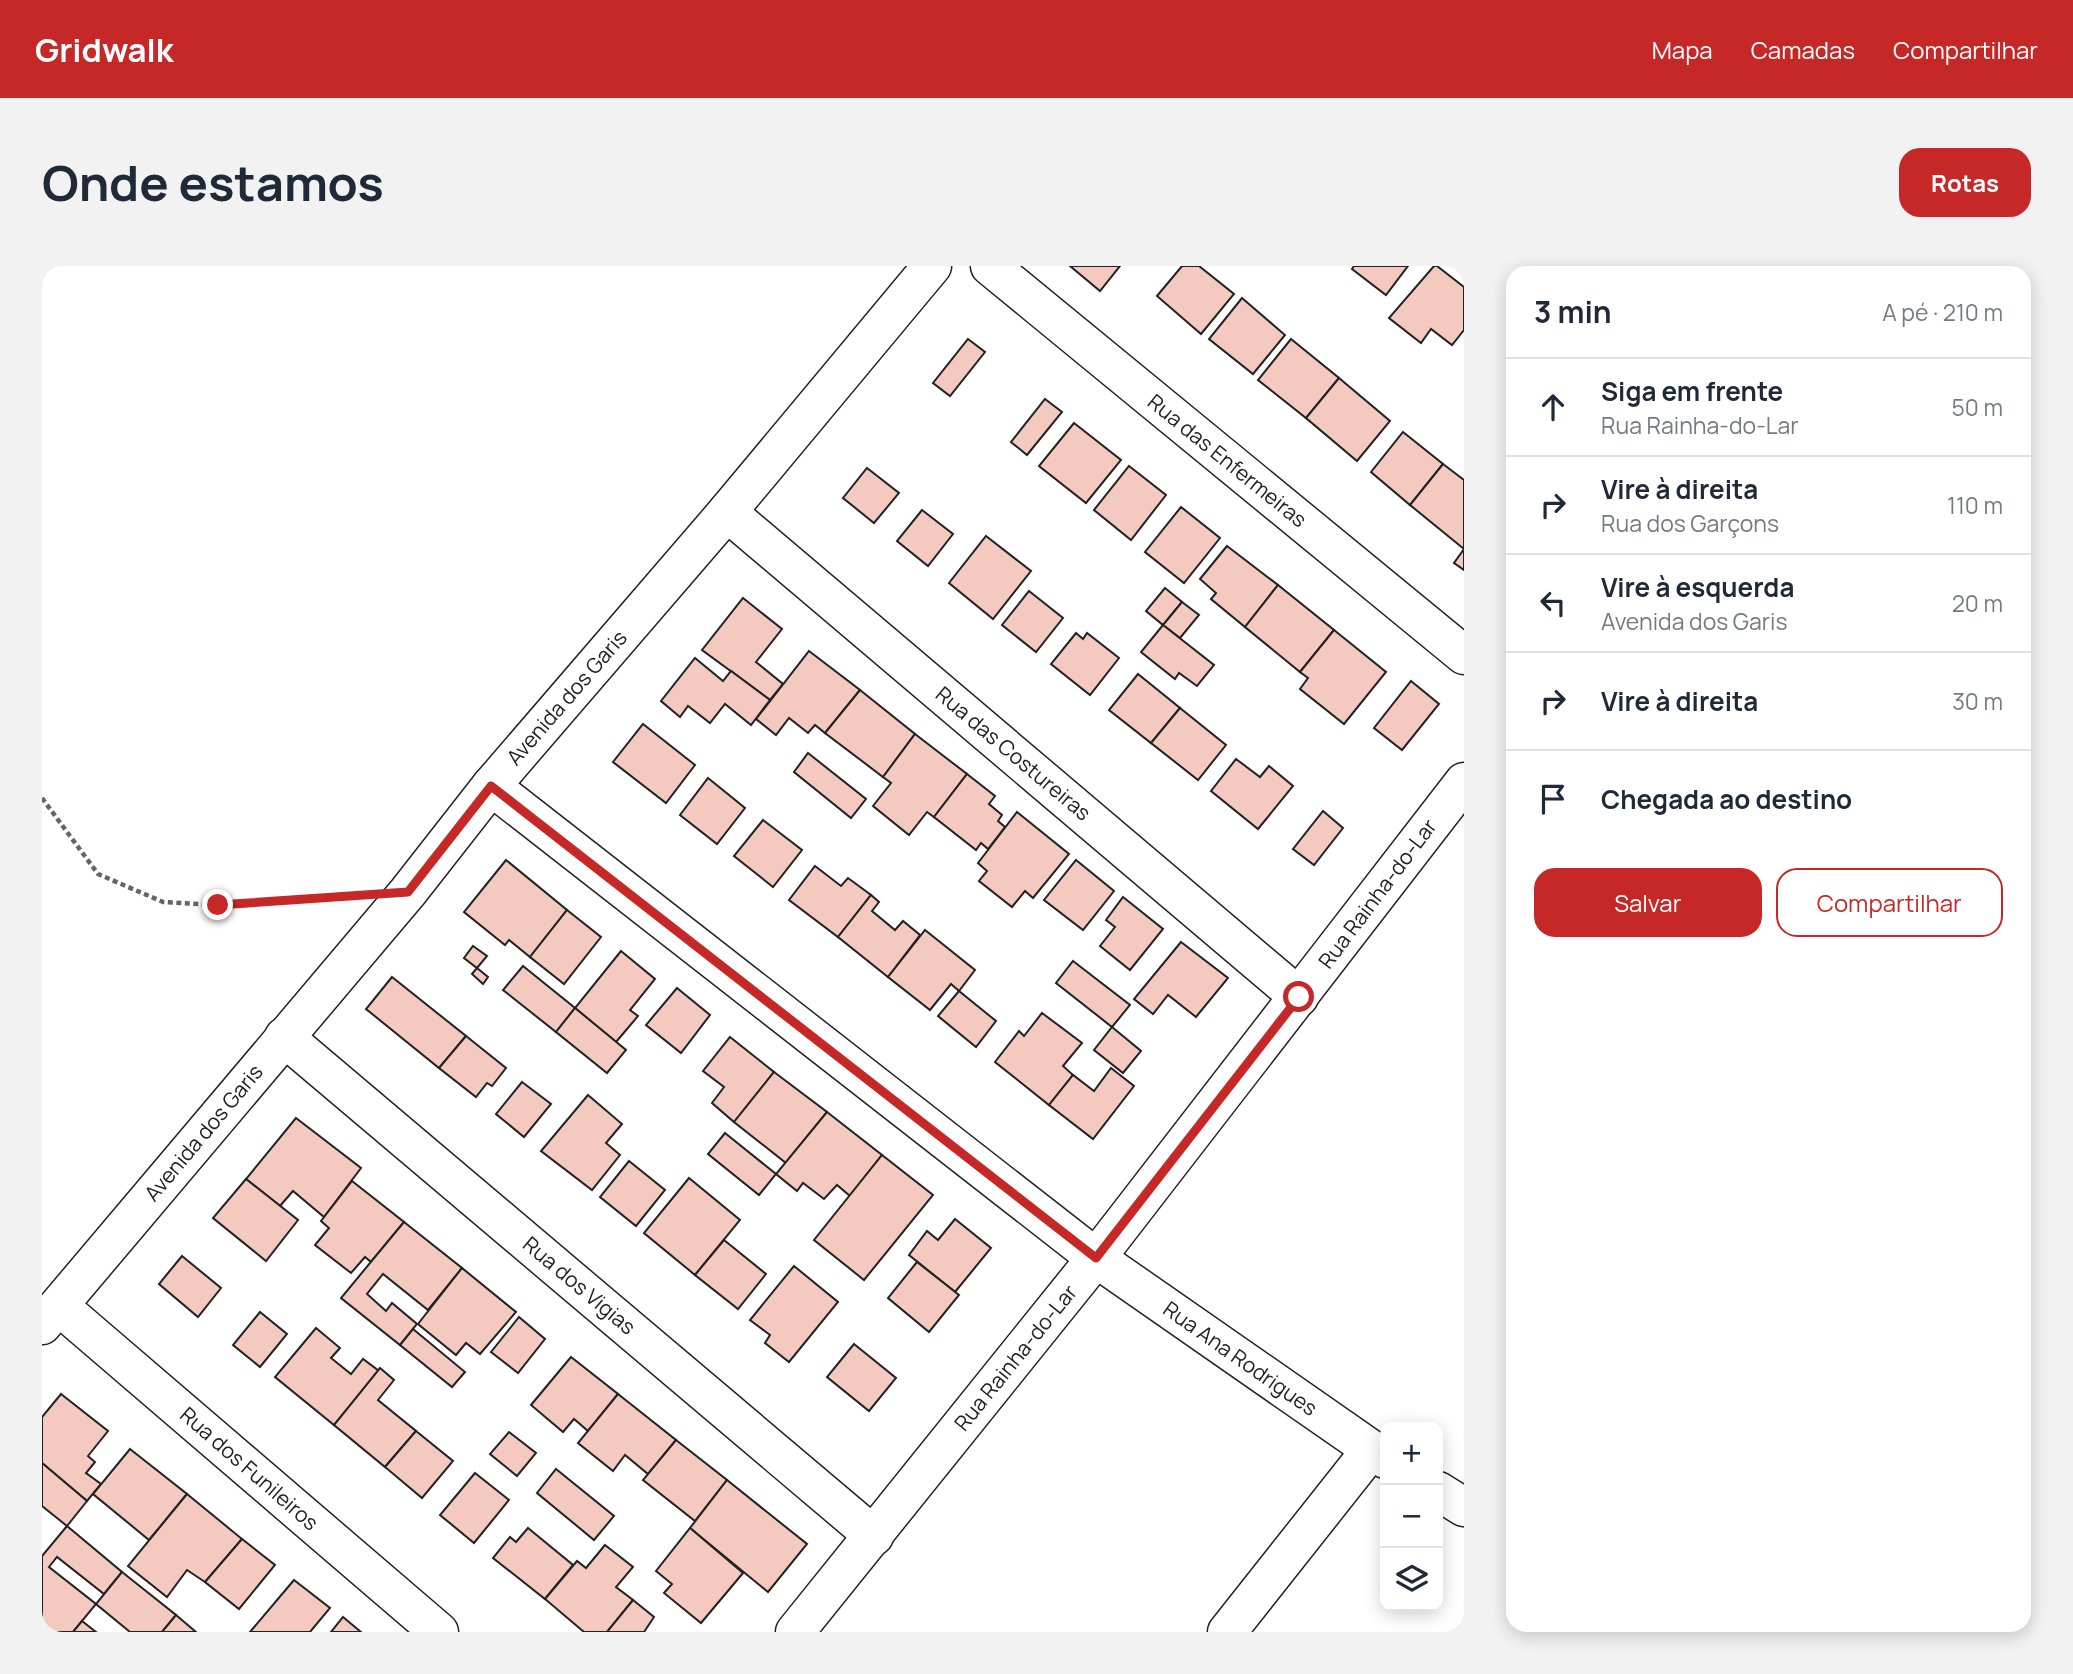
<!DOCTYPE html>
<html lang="pt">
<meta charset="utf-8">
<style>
:root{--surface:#fff;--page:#f2f2f3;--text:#1f2937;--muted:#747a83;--line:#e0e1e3;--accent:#c62828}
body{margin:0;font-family:Manrope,sans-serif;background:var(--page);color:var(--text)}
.controls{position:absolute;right:21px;bottom:21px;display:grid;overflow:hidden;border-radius:14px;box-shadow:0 4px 18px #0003}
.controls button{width:63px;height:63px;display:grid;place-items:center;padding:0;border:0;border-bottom:2px solid var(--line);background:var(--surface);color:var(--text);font:35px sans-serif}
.stop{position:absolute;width:21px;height:21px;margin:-16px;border:5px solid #c62828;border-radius:50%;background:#fff}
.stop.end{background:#c62828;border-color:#fff;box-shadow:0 2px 7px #0008}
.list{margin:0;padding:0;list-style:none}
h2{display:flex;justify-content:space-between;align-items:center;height:91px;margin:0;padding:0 28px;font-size:30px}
h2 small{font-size:23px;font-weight:400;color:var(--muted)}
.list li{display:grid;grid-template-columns:46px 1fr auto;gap:21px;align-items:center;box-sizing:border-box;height:98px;padding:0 28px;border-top:2px solid var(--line)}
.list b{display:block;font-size:26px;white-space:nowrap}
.list p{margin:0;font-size:23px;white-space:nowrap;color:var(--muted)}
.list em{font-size:23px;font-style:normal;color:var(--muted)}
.actions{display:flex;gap:14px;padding:21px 28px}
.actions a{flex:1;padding:16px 0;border:2px solid var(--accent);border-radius:21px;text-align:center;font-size:24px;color:var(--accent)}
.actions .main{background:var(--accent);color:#fff}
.icon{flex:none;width:38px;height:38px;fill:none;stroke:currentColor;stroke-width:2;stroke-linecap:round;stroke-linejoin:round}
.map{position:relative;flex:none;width:1422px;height:1366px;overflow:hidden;border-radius:21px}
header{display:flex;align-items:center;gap:42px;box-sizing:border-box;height:98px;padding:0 35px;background:var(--accent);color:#fff}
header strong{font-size:33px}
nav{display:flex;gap:38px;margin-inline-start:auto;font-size:24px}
.intro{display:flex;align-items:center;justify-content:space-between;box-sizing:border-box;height:168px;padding:0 42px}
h1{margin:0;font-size:49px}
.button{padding:18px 32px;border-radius:21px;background:var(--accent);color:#fff;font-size:24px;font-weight:700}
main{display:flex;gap:42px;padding:0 42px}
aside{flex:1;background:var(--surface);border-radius:21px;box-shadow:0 4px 18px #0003}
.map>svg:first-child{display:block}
</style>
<header>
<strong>Gridwalk</strong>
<nav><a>Mapa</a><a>Camadas</a><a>Compartilhar</a></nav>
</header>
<div class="intro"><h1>Onde estamos</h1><a class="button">Rotas</a></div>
<main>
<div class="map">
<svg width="1422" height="1366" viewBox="0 0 1422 1366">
<rect width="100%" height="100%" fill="#fff"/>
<g fill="#f3c9c0" stroke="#222" stroke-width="2">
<polygon points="1028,0 1078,0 1058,25"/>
<polygon points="1140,0 1157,0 1192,28 1159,68 1115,30"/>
<polygon points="1312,0 1366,0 1344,29 1310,3"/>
<polygon points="1392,0 1395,0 1422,21 1422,64 1410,79 1389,63 1379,77 1347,52"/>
<polygon points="1200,32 1243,69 1211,108 1167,73"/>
<polygon points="926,73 943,86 908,130 891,117"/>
<polygon points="1249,73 1297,112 1264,152 1216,114"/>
<polygon points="1297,112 1348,155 1315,195 1264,152"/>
<polygon points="1003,133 1020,146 985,189 969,176"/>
<polygon points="1032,157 1079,194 1044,237 997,200"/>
<polygon points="1361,166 1401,198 1368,239 1329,206"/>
<polygon points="1401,198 1422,214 1422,283 1368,239"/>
<polygon points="1087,200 1124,229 1089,274 1052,244"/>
<polygon points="825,202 857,227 832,257 801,232"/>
<polygon points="1139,241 1178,272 1142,317 1103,286"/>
<polygon points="880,244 911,268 886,300 855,275"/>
<polygon points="944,270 989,305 951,353 907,317"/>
<polygon points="1185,280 1236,319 1203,361 1169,333 1174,327 1158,313"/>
<polygon points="1422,283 1422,304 1412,297"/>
<polygon points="1236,319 1292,364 1258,406 1203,361"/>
<polygon points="1123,322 1140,336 1121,359 1104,345"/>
<polygon points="987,325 1021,352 994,386 960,359"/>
<polygon points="701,332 740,363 714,396 741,418 728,434 660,384"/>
<polygon points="1140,336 1157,349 1138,372 1121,359"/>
<polygon points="1121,359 1172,399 1155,420 1137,407 1133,413 1099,386"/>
<polygon points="1292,364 1344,406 1302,458 1258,423 1266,412 1258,406"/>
<polygon points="1034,367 1041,373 1045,367 1077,392 1048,429 1009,398"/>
<polygon points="767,385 818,424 783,467 773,459 766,467 747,452 734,469 714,453"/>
<polygon points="653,392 681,415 689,405 728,434 709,459 683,438 668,457 646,440 638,451 619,435"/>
<polygon points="1096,408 1138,442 1109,477 1067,444"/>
<polygon points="1369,415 1397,438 1360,484 1332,462"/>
<polygon points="818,424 873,468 841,511 783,467"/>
<polygon points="1138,442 1184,479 1156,514 1109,477"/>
<polygon points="601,458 653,499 624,537 571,496"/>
<polygon points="873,468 925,508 892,551 885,546 867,569 831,540 849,517 841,511"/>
<polygon points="766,487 824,533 809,552 752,506"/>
<polygon points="1194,493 1218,511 1227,500 1251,520 1216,563 1169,525"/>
<polygon points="925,508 953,530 947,538 960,549 956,555 963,561 946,583 939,577 934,584 892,551"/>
<polygon points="666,512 703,542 675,578 638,549"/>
<polygon points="1281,545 1301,562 1272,599 1251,583"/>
<polygon points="975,546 1027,588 991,632 983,625 970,641 937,615 945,605 936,597"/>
<polygon points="721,554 760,584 731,621 692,590"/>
<polygon points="464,594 525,644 488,691 467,674 463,679 422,646"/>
<polygon points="1034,594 1072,625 1041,664 1002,634"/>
<polygon points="773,600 799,620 806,612 829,629 796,671 747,634"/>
<polygon points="829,629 837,636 830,645 853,664 861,655 878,669 846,711 796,671"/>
<polygon points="1081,631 1121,663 1088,704 1058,680 1073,661 1064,654"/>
<polygon points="525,644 559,671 522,718 488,691"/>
<polygon points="883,664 933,704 917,725 909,718 888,744 846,711"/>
<polygon points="1139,676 1186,712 1154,751 1126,729 1111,748 1092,733"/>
<polygon points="431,680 445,690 435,702 422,692"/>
<polygon points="579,685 613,713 588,744 596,750 574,776 533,742"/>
<polygon points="1031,695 1088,739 1070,761 1014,717"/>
<polygon points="481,700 533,742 514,766 461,724"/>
<polygon points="435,702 446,711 441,718 430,708"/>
<polygon points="350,711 424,770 397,802 324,743"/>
<polygon points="635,722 668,749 639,787 604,759"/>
<polygon points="917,725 954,755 934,781 896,750"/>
<polygon points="533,742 584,784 565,807 514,766"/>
<polygon points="1000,747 1040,777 1021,800 1031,809 1007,839 953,796 977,765 982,770"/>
<polygon points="1070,761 1099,785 1081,807 1052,784"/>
<polygon points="424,770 464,802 450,820 445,817 434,831 397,802"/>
<polygon points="688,771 732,806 692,856 670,837 682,821 661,805"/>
<polygon points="1069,802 1092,820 1051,873 1007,839 1031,809 1052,825"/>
<polygon points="732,806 785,846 744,897 692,856"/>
<polygon points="480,816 509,838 482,871 454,848"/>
<polygon points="546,829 580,858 564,877 578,889 550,924 499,885"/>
<polygon points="785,846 840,889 808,930 795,919 782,933 761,917 755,925 734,908"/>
<polygon points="254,852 319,902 282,951 251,925 238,940 204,913"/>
<polygon points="683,867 734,908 717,929 666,888"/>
<polygon points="840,889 891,929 822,1014 772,974"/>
<polygon points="587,895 623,924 594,960 558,931"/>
<polygon points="647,912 698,954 653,1009 602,967"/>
<polygon points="204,913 256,954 224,995 171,952"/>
<polygon points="310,915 362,956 329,996 323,991 309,1007 273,979 287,962 279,955"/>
<polygon points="913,953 949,982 913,1026 867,989 885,965 896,974"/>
<polygon points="362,956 420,1002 386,1044 341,1008 325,1028 344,1045 350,1037 375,1058 358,1079 299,1032"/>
<polygon points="682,974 724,1008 696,1043 653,1009"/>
<polygon points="140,990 179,1022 156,1051 117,1018"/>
<polygon points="875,996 917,1029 887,1066 846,1032"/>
<polygon points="752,1000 796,1036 747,1096 723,1077 728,1069 708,1054"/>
<polygon points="420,1002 474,1046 438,1088 424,1077 414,1089 376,1058"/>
<polygon points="218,1046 245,1068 218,1101 191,1079"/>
<polygon points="477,1051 503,1073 476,1107 449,1086"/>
<polygon points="274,1062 298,1082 289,1092 309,1108 321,1093 337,1105 292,1159 233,1111"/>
<polygon points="371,1063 423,1106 410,1121 358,1079"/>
<polygon points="812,1078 854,1112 827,1145 785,1111"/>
<polygon points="529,1091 576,1128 546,1165 532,1153 521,1166 489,1139"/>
<polygon points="338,1102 352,1114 336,1134 374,1165 343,1201 292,1159"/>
<polygon points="19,1128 66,1165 46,1190 53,1196 44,1207 59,1218 45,1235 0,1197 0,1151"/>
<polygon points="576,1128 634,1174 606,1208 583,1189 571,1205 536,1177"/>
<polygon points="374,1165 411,1195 380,1232 343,1201"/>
<polygon points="467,1166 494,1187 475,1210 448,1188"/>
<polygon points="634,1174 685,1214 653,1255 601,1214"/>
<polygon points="88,1183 145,1228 107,1274 51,1228"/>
<polygon points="0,1197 45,1235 25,1260 0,1240"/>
<polygon points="514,1203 572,1250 552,1274 495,1227"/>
<polygon points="433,1207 467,1234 432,1277 398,1249"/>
<polygon points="685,1214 765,1278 726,1326 648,1262"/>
<polygon points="145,1228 200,1273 163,1316 145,1304 125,1331 86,1300"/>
<polygon points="25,1260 80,1306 62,1328 15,1291 7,1301 54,1338 31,1366 0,1366 0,1290"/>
<polygon points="486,1262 531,1299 503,1333 451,1292 468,1271 474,1276"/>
<polygon points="648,1262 701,1307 659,1357 622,1327 630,1318 614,1305"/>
<polygon points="200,1273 233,1299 197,1343 163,1316"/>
<polygon points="563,1279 591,1301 574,1321 591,1334 565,1366 542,1366 503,1333 535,1295 544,1302"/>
<polygon points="80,1306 134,1349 120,1366 88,1366 54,1338"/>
<polygon points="252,1314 288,1342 268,1366 208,1366"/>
<polygon points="591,1334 612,1351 602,1366 565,1366"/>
<polygon points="134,1349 154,1366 120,1366"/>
<polygon points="301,1351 319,1366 289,1366"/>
<polygon points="40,1355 54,1366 31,1366"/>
</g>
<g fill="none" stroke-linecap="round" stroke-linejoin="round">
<defs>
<g id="minor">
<polyline points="948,0 1422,389"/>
<polyline points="685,246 1257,731"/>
<polyline points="449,520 1054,992 1343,1193"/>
<polyline points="242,771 832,1270"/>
<polyline points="17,1040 397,1366"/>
<polyline points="0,1059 366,626 449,520 685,246 890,0"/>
<polyline points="1396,1225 1422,1241"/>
<polyline points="753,1366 1054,992 1422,516"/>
<polyline points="1185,1366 1329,1184"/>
</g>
</defs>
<use href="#minor" stroke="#222" stroke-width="41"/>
<polyline stroke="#646464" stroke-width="4.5" stroke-dasharray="5 3.5" stroke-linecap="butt" points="0,532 56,608 121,636 176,639 306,630"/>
<use href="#minor" stroke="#fff" stroke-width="38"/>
</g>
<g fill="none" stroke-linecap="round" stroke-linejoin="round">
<polyline stroke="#c62828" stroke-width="9" points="176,639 366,626 449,520 1054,992 1257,731"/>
</g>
<g text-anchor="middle" stroke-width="5" stroke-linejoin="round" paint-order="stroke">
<g font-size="21" fill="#222" stroke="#fff">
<text transform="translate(1185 195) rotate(39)" y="7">Rua das Enfermeiras</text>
<text transform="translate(525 432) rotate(-49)" y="7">Avenida dos Garis</text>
<text transform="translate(971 488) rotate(40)" y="7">Rua das Costureiras</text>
<text transform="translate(1336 628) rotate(-53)" y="7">Rua Rainha-do-Lar</text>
<text transform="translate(162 867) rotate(-50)" y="7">Avenida dos Garis</text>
<text transform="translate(537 1020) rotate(40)" y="7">Rua dos Vigias</text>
<text transform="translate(974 1092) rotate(-51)" y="7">Rua Rainha-do-Lar</text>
<text transform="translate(1198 1093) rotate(35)" y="7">Rua Ana Rodrigues</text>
<text transform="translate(207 1203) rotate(41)" y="7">Rua dos Funileiros</text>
</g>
</g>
</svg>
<div class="controls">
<button>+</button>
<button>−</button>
<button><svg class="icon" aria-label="layers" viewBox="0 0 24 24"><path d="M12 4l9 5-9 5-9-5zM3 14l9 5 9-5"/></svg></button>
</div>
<div class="stop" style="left:1257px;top:731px"></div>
<div class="stop end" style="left:176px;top:639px"></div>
</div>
<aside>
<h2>3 min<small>A pé · 210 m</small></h2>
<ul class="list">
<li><svg class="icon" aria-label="ahead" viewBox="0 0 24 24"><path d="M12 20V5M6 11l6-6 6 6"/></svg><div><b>Siga em frente</b><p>Rua Rainha-do-Lar</p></div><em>50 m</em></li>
<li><svg class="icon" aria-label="right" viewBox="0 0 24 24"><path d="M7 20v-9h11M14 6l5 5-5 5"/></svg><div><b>Vire à direita</b><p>Rua dos Garçons</p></div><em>110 m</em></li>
<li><svg class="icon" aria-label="left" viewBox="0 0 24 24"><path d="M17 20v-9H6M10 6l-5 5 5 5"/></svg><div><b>Vire à esquerda</b><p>Avenida dos Garis</p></div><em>20 m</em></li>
<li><svg class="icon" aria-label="right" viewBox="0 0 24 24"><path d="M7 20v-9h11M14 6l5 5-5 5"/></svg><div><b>Vire à direita</b></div><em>30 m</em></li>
<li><svg class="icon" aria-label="arrive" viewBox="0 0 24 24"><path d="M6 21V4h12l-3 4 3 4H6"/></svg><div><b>Chegada ao destino</b></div></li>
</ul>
<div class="actions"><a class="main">Salvar</a><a>Compartilhar</a></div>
</aside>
</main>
